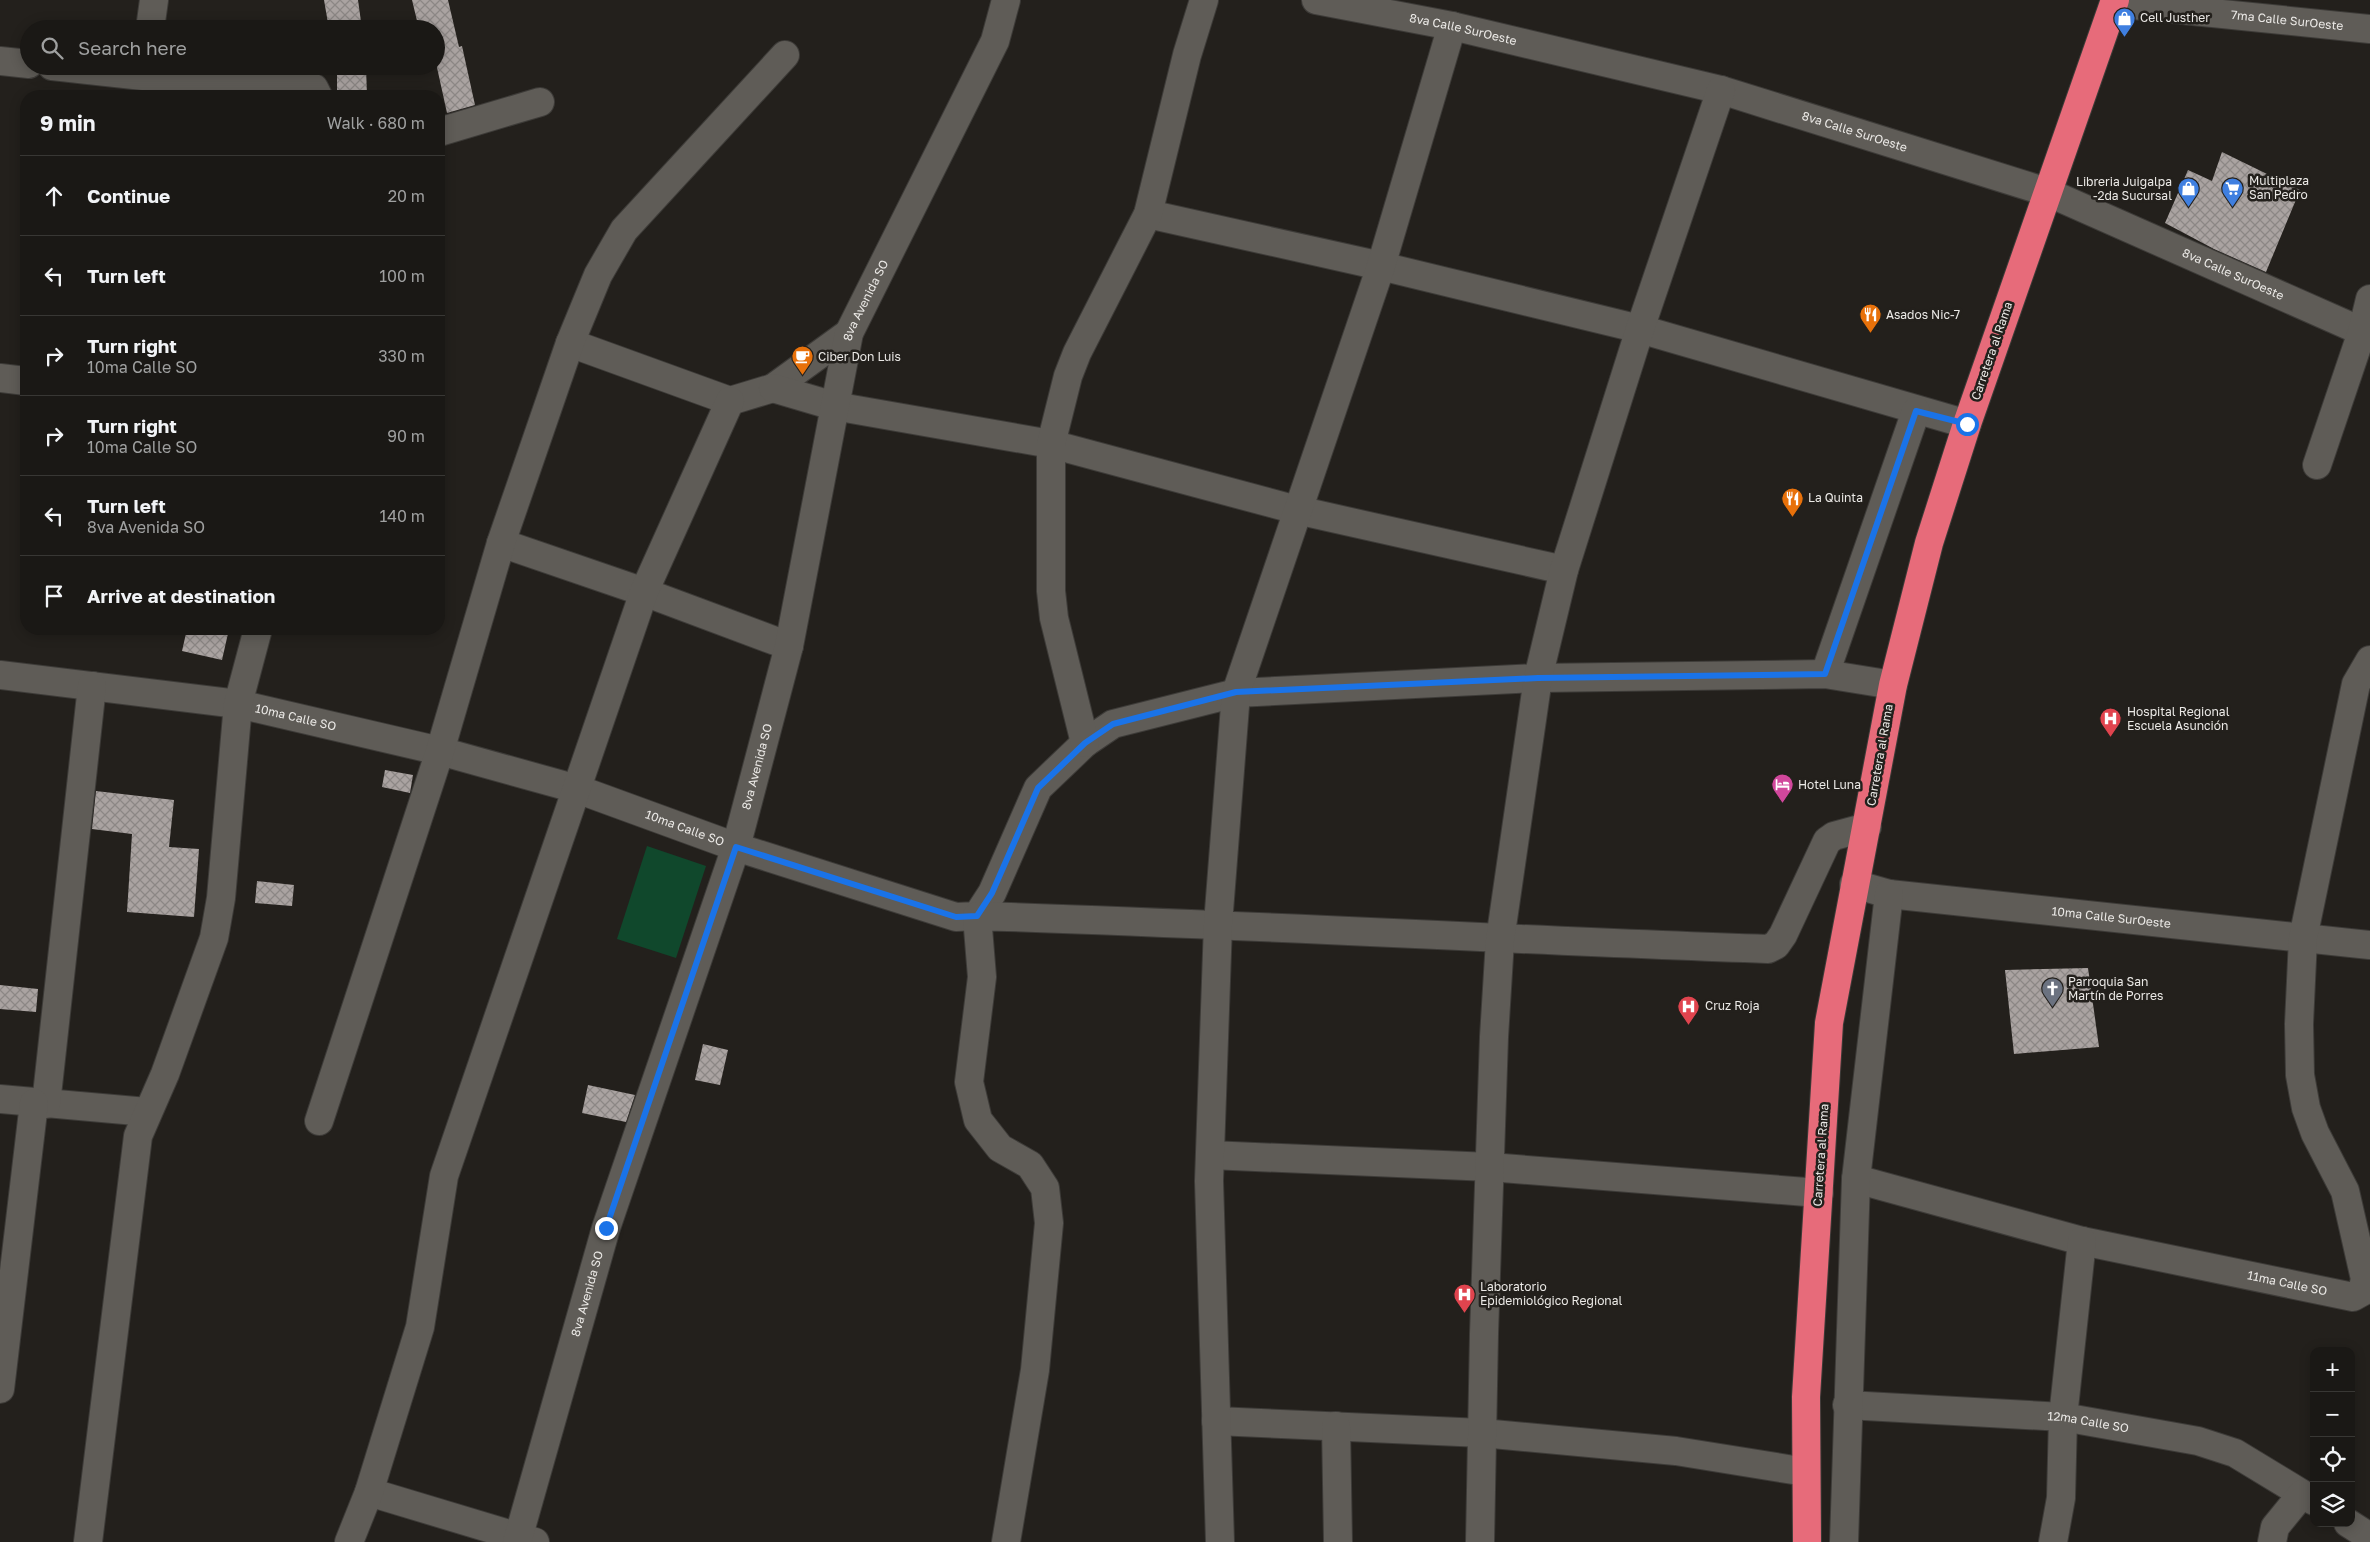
<!DOCTYPE html>
<meta charset="utf-8">
<style>
:root{--surface:#1a1815;--page:#272522;--text:#f1f3f6;--muted:#9fa0a0;--line:#383734}
body{margin:0;font-family:"Golos Text",sans-serif;background:var(--page);color:var(--text)}
.controls{position:absolute;right:15px;bottom:15px;display:grid;overflow:hidden;border-radius:10px;box-shadow:0 2px 12px #0003}
.controls button{width:45px;height:45px;display:grid;place-items:center;padding:0;border:0;border-bottom:1px solid var(--line);background:var(--surface);color:var(--text);font:25px sans-serif}
.stop{position:absolute;width:15px;height:15px;margin:-11px;border:4px solid #1a73e8;border-radius:50%;background:#fff}
.stop.end{background:#1a73e8;border-color:#fff;box-shadow:0 1px 5px #0008}
.list{margin:0;padding:0;list-style:none}
h2{display:flex;justify-content:space-between;align-items:center;height:65px;margin:0;padding:0 20px;font-size:21px}
h2 small{font-size:16px;font-weight:400;color:var(--muted)}
.list li{display:grid;grid-template-columns:32px 1fr auto;gap:15px;align-items:center;box-sizing:border-box;height:80px;padding:0 20px;border-top:1px solid var(--line)}
.list b{display:block;font-size:19px;white-space:nowrap}
.list p{margin:0;font-size:16px;white-space:nowrap;color:var(--muted)}
.list em{font-size:16px;font-style:normal;color:var(--muted)}
.icon{flex:none;width:28px;height:28px;fill:none;stroke:currentColor;stroke-width:2;stroke-linecap:round;stroke-linejoin:round}
.map{position:relative;flex:none;width:2370px;height:1542px;overflow:hidden}
.search{position:absolute;background:var(--surface);box-shadow:0 2px 12px #0003;left:20px;top:20px;width:425px;height:55px;display:flex;align-items:center;gap:12px;box-sizing:border-box;padding:0 18px;border-radius:28px;color:var(--muted);font-size:19px}
.panel{position:absolute;background:var(--surface);box-shadow:0 2px 12px #0003;left:20px;top:90px;width:425px;height:545px;border-radius:20px}
.map>svg:first-child{display:block}
</style>
<div class="map">
<svg width="2370" height="1542" viewBox="0 0 2370 1542">
<defs>
<pattern id="building-cross-hatch" width="8" height="8" patternUnits="userSpaceOnUse" patternTransform="scale(1.25)"><rect width="8" height="8" fill="#aaa3a1"/><path d="M0 0l8 8M0 8l8-8" fill="none" stroke="#8c8785"/></pattern>
</defs>
<rect width="100%" height="100%" fill="#23201c"/>
<polygon fill="#10482c" points="647,846 706,866 676,958 617,939"/>
<g fill="url(#building-cross-hatch)">
<polygon points="324,0 358,0 362,29 329,29"/>
<polygon points="412,0 448,0 459,47 462,46 475,105 447,113 436,63 436,29 419,29"/>
<polygon points="337,66 366,66 367,96 337,96"/>
<polygon points="2222,152 2300,190 2266,272 2214,249 2165,223 2188,170 2212,181"/>
<polygon points="187,629 229,629 222,660 182,651"/>
<polygon points="385,770 413,775 410,793 382,787"/>
<polygon points="96,791 174,800 169,847 199,849 194,917 127,912 132,834 92,829"/>
<polygon points="257,881 294,885 292,906 255,903"/>
<polygon points="2088,968 2099,1047 2014,1054 2005,970"/>
<polygon points="0,985 38,989 36,1012 0,1009"/>
<polygon points="703,1044 728,1050 720,1085 695,1080"/>
<polygon points="588,1085 635,1095 626,1122 582,1113"/>
</g>
<g fill="none" stroke-linecap="round" stroke-linejoin="round">
<defs>
<g id="minor">
<path id="s1" d="M1316,0l136,26 269,64 326,102 323,143"/>
<path id="s2" d="M2114,3l256,26"/>
<polyline points="150,29 154,0"/>
<polyline points="0,61 29,64"/>
<polyline points="52,66 143,76 287,83 314,88 318,96"/>
<polyline points="439,132 540,102"/>
<polyline points="1148,214 1381,266 1640,329 1967,424"/>
<polyline points="570,343 730,401 773,388 849,333"/>
<polyline points="0,378 26,381"/>
<polyline points="773,388 834,406 1051,444 1297,510 1564,570"/>
<polyline points="2317,465 2362,332 2370,299"/>
<polyline points="501,543 644,592 789,646"/>
<polyline points="1825,674 1916,411"/>
<path id="s3" d="M0,675l238,29 202,47 137,38 159,58 220,70 21,-1 15,-23 46,-105 47,-45 28,-19 123,-31 302,-15 287,-4 68,11"/>
<polyline points="1085,743 1054,618 1051,591 1051,444 1068,376 1077,353 1148,214 1187,55 1204,0"/>
<path id="s4" d="M1854,884l35,10 481,51"/>
<polyline points="0,1099 147,1112"/>
<polyline points="46,1104 92,686"/>
<polyline points="319,1121 440,751 501,543 570,343 598,275 624,230 785,55"/>
<polyline points="1210,1155 1490,1167 1819,1193"/>
<path id="s5" d="M1856,1179l226,62 271,56 9,-5 3,-13 -20,-88 -30,-58 -9,-25 -6,-33 -1,-51 4,-86 53,-254 14,-24"/>
<polyline points="0,1389 34,1103"/>
<path id="s6" d="M1847,1405l216,12 135,24 37,12 79,48"/>
<polyline points="1216,1421 1482,1433 1676,1451 1806,1472"/>
<polyline points="1336,1426 1338,1542"/>
<polyline points="369,1492 535,1542"/>
<polyline points="2348,1523 2370,1537"/>
<polyline points="88,1542 138,1136 165,1074 214,938 221,898 238,704 258,629"/>
<polyline points="349,1542 369,1492 420,1327 444,1176 644,592 730,401"/>
<path id="s7" d="M517,1542l89,-314 130,-381 53,-201 60,-313 146,-292 11,-41"/>
<path d="M1006,1542l29,-172 14,-147 -4,-35 -15,-23 -30,-17 -22,-28 -9,-38 13,-105 -5,-61c264,8 527,24 791,33l8,-4 7,-10 44,-94 7,-5 33,-9"/>
<polyline points="1220,1542 1209,1181 1218,924 1236,693 1381,266 1452,26"/>
<polyline points="1480,1542 1484,1334 1494,1037 1500,940 1538,678 1564,570 1640,329 1721,90"/>
<polyline points="1844,1542 1856,1179 1889,894"/>
<polyline points="2053,1542 2061,1498 2063,1417 2082,1241"/>
<polyline points="2272,1542 2275,1527 2302,1494"/>
</g>
<polyline id="highway" points="1807,1542 1806,1397 1829,1023 1893,685 1929,543 1967,424 2115,0"/>
</defs>
<use href="#minor" stroke="#3d3b38" stroke-width="30"/>
<use href="#highway" stroke="#3d3b38" stroke-width="30"/>
<use href="#minor" stroke="#5f5c57" stroke-width="28"/>
<use href="#highway" stroke="#e76b7a" stroke-width="28"/>
</g>
<g fill="none" stroke-linecap="round" stroke-linejoin="round">
<polyline stroke="#1a73e8" stroke-width="6" points="606,1228 736,847 956,917 977,916 992,893 1038,788 1085,743 1113,724 1236,692 1538,678 1825,674 1916,411 1967,424"/>
</g>
<defs>
<symbol id="shop-pin" viewBox="-11 -11 22 30"><path d="M0 17L-7.5 6A9.5 9.5 0 1 1 7.5 6Z" fill="#3f7fe0" stroke="#23201c"/><path d="M-5-2.5h2.3a2.7 3.5 0 0 1 5.4 0H5L5.5 6h-11ZM-1.5-2.5h3a1.5 2.3 0 0 0-3 0Z" fill="#fff"/></symbol>
<symbol id="supermarket-pin" viewBox="-11 -11 22 30"><path d="M0 17L-7.5 6A9.5 9.5 0 1 1 7.5 6Z" fill="#3f7fe0" stroke="#23201c"/><path d="M-6-5.5h2.5l.6 2H6L4.5 2H-2.5L-4.4-4H-6ZM-1.5 3.2a1.3 1.3 0 1 0 .1 0ZM3 3.2a1.3 1.3 0 1 0 .1 0Z" fill="#fff"/></symbol>
<symbol id="restaurant-pin" viewBox="-11 -11 22 30"><path d="M0 17L-7.5 6A9.5 9.5 0 1 1 7.5 6Z" fill="#e8710a" stroke="#23201c"/><path d="M-5-6h1v4h1v-4h1v4h1v-4h1v5L-1.5 .5V6h-2V.5L-5-1ZM5-6V6H3V1.5H1.5Q1.5-4 5-6Z" fill="#fff"/></symbol>
<symbol id="cafe-pin" viewBox="-11 -11 22 30"><path d="M0 17L-7.5 6A9.5 9.5 0 1 1 7.5 6Z" fill="#e8710a" stroke="#23201c"/><path d="M-5.5-4.5H6V0H3Q3 3.5 0 3.5H-2.5Q-5.5 3.5-5.5 0ZM3-3.2v2h1.7v-2ZM-6 4.5H4V6H-6Z" fill="#fff"/></symbol>
<symbol id="hospital-pin" viewBox="-11 -11 22 30"><path d="M0 17L-7.5 6A9.5 9.5 0 1 1 7.5 6Z" fill="#e0444e" stroke="#23201c"/><path d="M-5-5h3v3.5h4V-5h3V5h-3V1.5h-4V5h-3Z" fill="#fff"/></symbol>
<symbol id="hotel-pin" viewBox="-11 -11 22 30"><path d="M0 17L-7.5 6A9.5 9.5 0 1 1 7.5 6Z" fill="#d1479c" stroke="#23201c"/><path d="M-6-4.5h1.5V1H6V5H4.5V3h-9V5H-6ZM-4 0a1.8 1.8 0 1 1 3.6 0ZM.5 0V-2.5h3Q6-2.5 6 0Z" fill="#fff"/></symbol>
<symbol id="church-pin" viewBox="-11 -11 22 30"><path d="M0 17L-7.5 6A9.5 9.5 0 1 1 7.5 6Z" fill="#6b7280" stroke="#23201c"/><path d="M-1.2-6h2.4v3.5h3.3v2.4h-3.3V6h-2.4V-.1h-3.3v-2.4h3.3Z" fill="#fff"/></symbol>
</defs>
<g fill-rule="evenodd">
<use href="#shop-pin" x="2112" y="6" width="25" height="34"/>
<use href="#supermarket-pin" x="2220" y="176" width="25" height="34"/>
<use href="#shop-pin" x="2176" y="176" width="25" height="34"/>
<use href="#restaurant-pin" x="1858" y="302" width="25" height="34"/>
<use href="#cafe-pin" x="790" y="344" width="25" height="34"/>
<use href="#restaurant-pin" x="1780" y="486" width="25" height="34"/>
<use href="#hospital-pin" x="2098" y="706" width="25" height="34"/>
<use href="#hotel-pin" x="1770" y="772" width="25" height="34"/>
<use href="#church-pin" x="2040" y="976" width="25" height="34"/>
<use href="#hospital-pin" x="1676" y="994" width="25" height="34"/>
<use href="#hospital-pin" x="1452" y="1282" width="25" height="34"/>
</g>
<g text-anchor="middle" stroke-width="5" stroke-linejoin="round" paint-order="stroke">
<g font-size="12" fill="#ebe9e6" stroke="#23201c" text-anchor="start">
<text x="2140" y="22">Cell Justher</text>
<text x="2249" y="185">Multiplaza<tspan x="2249" dy="14">San Pedro</tspan></text>
<text x="2172" y="186" text-anchor="end">Libreria Juigalpa<tspan x="2172" dy="14">-2da Sucursal</tspan></text>
<text x="1886" y="319">Asados Nic-7</text>
<text x="818" y="361">Ciber Don Luis</text>
<text x="1808" y="502">La Quinta</text>
<text x="2127" y="716">Hospital Regional<tspan x="2127" dy="14">Escuela Asunción</tspan></text>
<text x="1798" y="789">Hotel Luna</text>
<text x="2068" y="986">Parroquia San<tspan x="2068" dy="14">Martín de Porres</tspan></text>
<text x="1705" y="1010">Cruz Roja</text>
<text x="1480" y="1291">Laboratorio<tspan x="1480" dy="14">Epidemiológico Regional</tspan></text>
</g>
<g font-size="12" fill="#ebe9e6" stroke="#23201c">
<text dy="4" stroke="none"><textPath href="#s2" startOffset="174">7ma Calle SurOeste</textPath></text>
<text dy="4" stroke="none"><textPath href="#s1" startOffset="150">8va Calle SurOeste</textPath></text>
<text dy="4" stroke="none"><textPath href="#s1" startOffset="555">8va Calle SurOeste</textPath></text>
<text dy="4" stroke="none"><textPath href="#s1" startOffset="960">8va Calle SurOeste</textPath></text>
<text dy="4" stroke="none"><textPath href="#s7" startOffset="1292">8va Avenida SO</textPath></text>
<text transform="translate(1992 351) rotate(-71)" y="4">Carretera al Rama</text>
<text dy="4" stroke="none"><textPath href="#s3" startOffset="299">10ma Calle SO</textPath></text>
<text transform="translate(1880 755) rotate(-80)" y="4">Carretera al Rama</text>
<text dy="4" stroke="none"><textPath href="#s7" startOffset="812">8va Avenida SO</textPath></text>
<text dy="4" stroke="none"><textPath href="#s3" startOffset="704">10ma Calle SO</textPath></text>
<text dy="4" stroke="none"><textPath href="#s4" startOffset="260">10ma Calle SurOeste</textPath></text>
<text transform="translate(1821 1155) rotate(-86)" y="4">Carretera al Rama</text>
<text dy="4" stroke="none"><textPath href="#s5" startOffset="444">11ma Calle SO</textPath></text>
<text dy="4" stroke="none"><textPath href="#s7" startOffset="258">8va Avenida SO</textPath></text>
<text dy="4" stroke="none"><textPath href="#s6" startOffset="242">12ma Calle SO</textPath></text>
</g>
</g>
</svg>
<div class="controls">
<button>+</button>
<button>−</button>
<button><svg class="icon" aria-label="locate" viewBox="0 0 24 24"><circle cx="12" cy="12" r="6"/><path d="M12 2v4M12 18v4M2 12h4M18 12h4"/></svg></button>
<button><svg class="icon" aria-label="layers" viewBox="0 0 24 24"><path d="M12 4l9 5-9 5-9-5zM3 14l9 5 9-5"/></svg></button>
</div>
<div class="stop" style="left:1967px;top:424px"></div>
<div class="stop end" style="left:606px;top:1228px"></div>
<div class="search"><svg class="icon" aria-label="search" viewBox="0 0 24 24"><circle cx="10" cy="10" r="6"/><path d="M15 15l6 6"/></svg>Search here</div>
<section class="panel">
<h2>9 min<small>Walk · 680 m</small></h2>
<ul class="list">
<li><svg class="icon" aria-label="ahead" viewBox="0 0 24 24"><path d="M12 20V5M6 11l6-6 6 6"/></svg><div><b>Continue</b></div><em>20 m</em></li>
<li><svg class="icon" aria-label="left" viewBox="0 0 24 24"><path d="M17 20v-9H6M10 6l-5 5 5 5"/></svg><div><b>Turn left</b></div><em>100 m</em></li>
<li><svg class="icon" aria-label="right" viewBox="0 0 24 24"><path d="M7 20v-9h11M14 6l5 5-5 5"/></svg><div><b>Turn right</b><p>10ma Calle SO</p></div><em>330 m</em></li>
<li><svg class="icon" aria-label="right" viewBox="0 0 24 24"><path d="M7 20v-9h11M14 6l5 5-5 5"/></svg><div><b>Turn right</b><p>10ma Calle SO</p></div><em>90 m</em></li>
<li><svg class="icon" aria-label="left" viewBox="0 0 24 24"><path d="M17 20v-9H6M10 6l-5 5 5 5"/></svg><div><b>Turn left</b><p>8va Avenida SO</p></div><em>140 m</em></li>
<li><svg class="icon" aria-label="arrive" viewBox="0 0 24 24"><path d="M6 21V4h12l-3 4 3 4H6"/></svg><div><b>Arrive at destination</b></div></li>
</ul>
</section>
</div>
